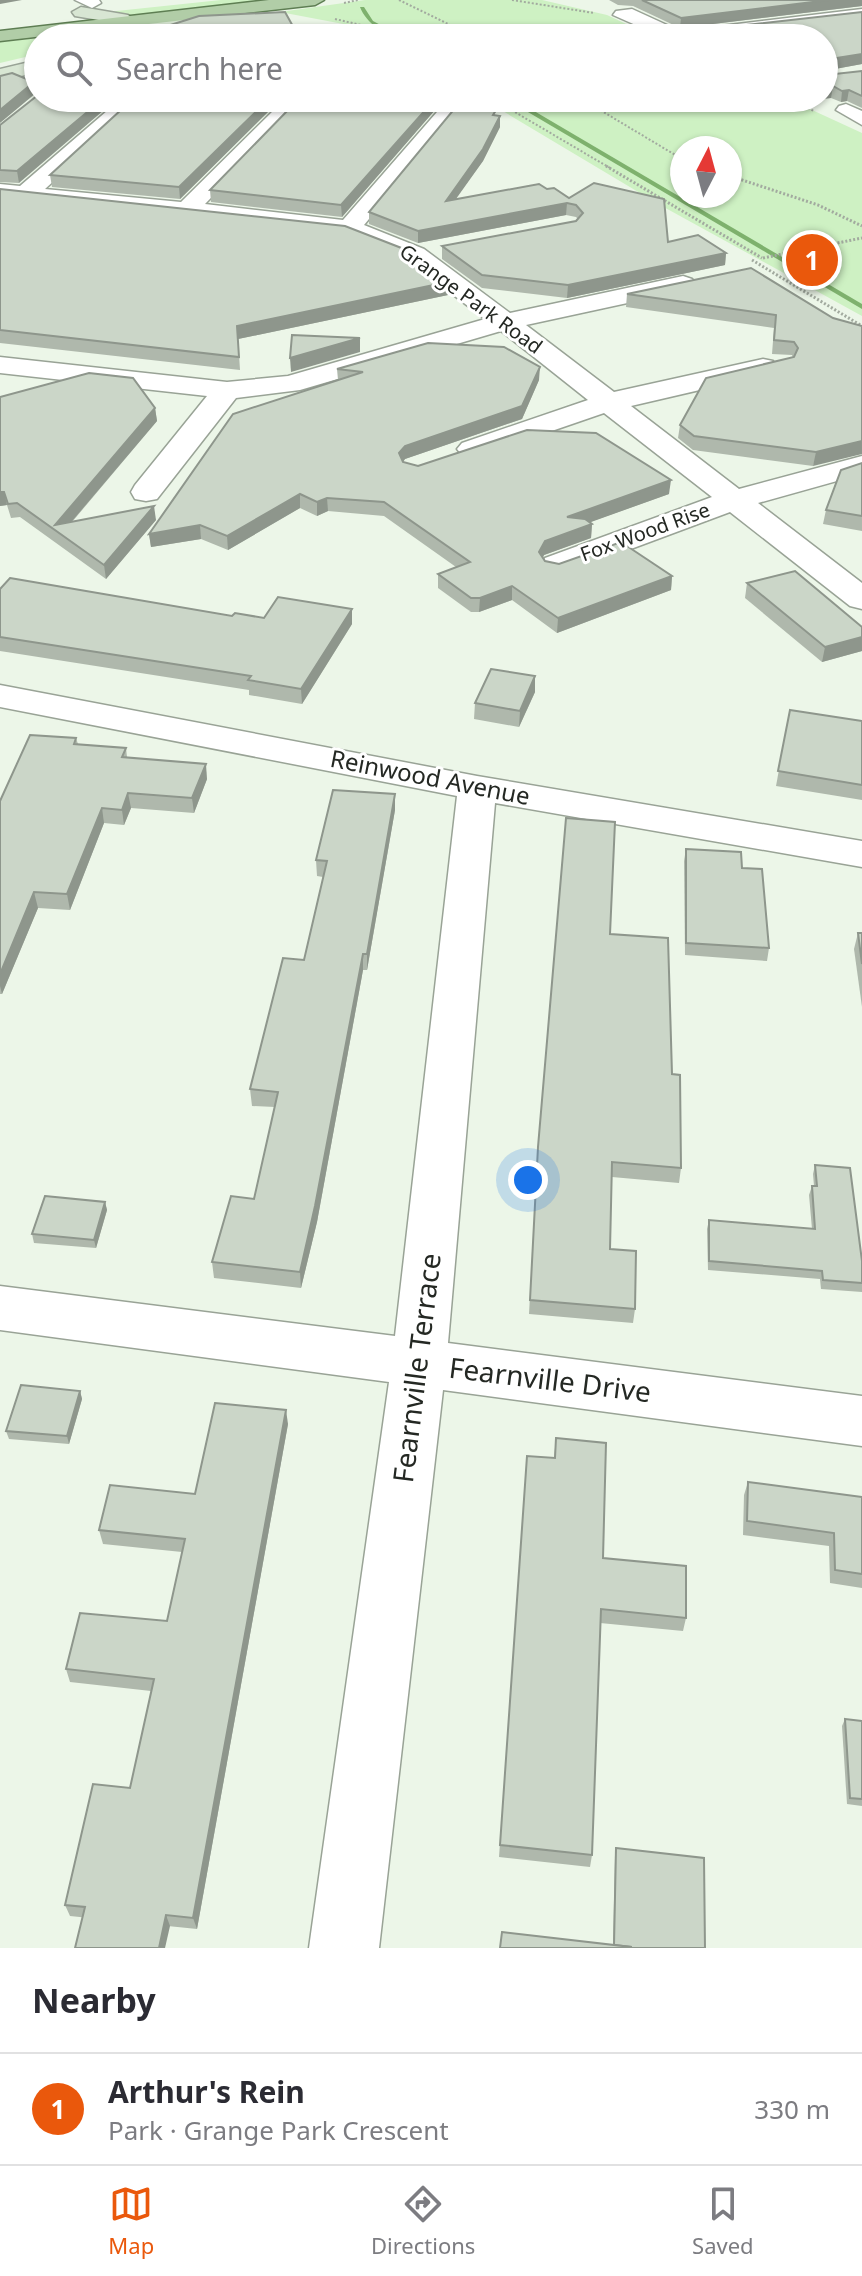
<!DOCTYPE html>
<meta charset="utf-8">
<style>
:root{--surface:#fff;--page:#f7f7f7;--text:#2b2b33;--muted:#7c7c81;--line:#e1e1e2;--accent:#ea580c}
body{margin:0;font-family:"Noto Sans",sans-serif;background:var(--page);color:var(--text)}
.compass{position:absolute;left:670px;top:136px;width:72px;height:72px;border-radius:50%;background:var(--surface);box-shadow:0 2px 6px #0004;rotate:6deg}
.you{position:absolute;left:528px;top:1180px;width:28px;height:28px;margin:-20px;border:6px solid #fff;border-radius:50%;background:#1a73e8;box-shadow:0 0 0 12px #1a73e833}
.badge{display:grid;place-items:center;width:52px;height:52px;border-radius:50%;background:var(--accent);color:#fff;font-size:26px;font-weight:700}
.pin{position:absolute;translate:-50% -50%;border:4px solid #fff;box-shadow:0 2px 8px #0006}
.list{margin:0;padding:0;list-style:none}
h2{display:flex;justify-content:space-between;align-items:center;height:104px;margin:0;padding:0 32px;font-size:34px}
h2 small{font-size:26px;font-weight:400;color:var(--muted)}
.list li{display:grid;grid-template-columns:52px 1fr auto;gap:24px;align-items:center;box-sizing:border-box;height:112px;padding:0 32px;border-top:2px solid var(--line)}
.list b{display:block;font-size:30px;white-space:nowrap}
.list p{margin:0;font-size:26px;white-space:nowrap;color:var(--muted)}
.list em{font-size:26px;font-style:normal;color:var(--muted)}
.icon{flex:none;width:44px;height:44px;fill:none;stroke:currentColor;stroke-width:2;stroke-linecap:round;stroke-linejoin:round}
.map{position:relative;flex:none;width:862px;height:1948px;overflow:hidden}
.search{position:absolute;background:var(--surface);box-shadow:0 2px 6px #0004;left:24px;right:24px;top:24px;height:88px;display:flex;align-items:center;gap:20px;box-sizing:border-box;padding:0 28px;border-radius:44px;color:var(--muted);font-size:30px}
.sheet{height:216px;background:var(--surface)}
nav{display:flex;justify-content:space-around;align-items:center;box-sizing:border-box;height:112px;border-top:2px solid var(--line);background:var(--surface);font-size:22px;color:var(--muted)}
nav a{display:grid;justify-items:center;gap:4px}
nav .on{color:var(--accent)}
.map>svg:first-child{display:block}
</style>
<div class="map">
<svg width="862" height="1948" viewBox="0 0 862 1948">
<rect width="100%" height="100%" fill="#ecf6e8"/>
<g fill="#cef1c3" fill-rule="evenodd">
<polygon points="221,0 285,0 132,18 107,12"/>
<polygon points="365,0 542,0 607,15 656,38 378,38 359,27 280,12"/>
<polygon points="38,38 38,54 0,63 0,42"/>
<path d="M481,98h305l76,35v183l-202,-111zM682,148h48v48h-48z"/>
</g>
<g fill="none" stroke-linecap="round" stroke-linejoin="round">
<g fill="#7eb16d" fill-rule="evenodd">
<path d="M360,7h4l9,14 32,17c-19,0 -39,-15 -45,-31z"/>
<polygon points="504,98 512,98 862,304 862,309"/>
</g>
<defs>
<g id="street">
<polygon points="75,0 99,0 101,3 92,8"/>
<polygon points="632,9 680,31 862,9 862,19 713,38 665,38 613,15 616,11"/>
<polygon points="96,29 139,32 148,38 90,38 87,34 90,30"/>
<polygon points="122,98 144,98 45,189 181,202 275,109 282,107 292,113 289,117 205,204 343,220 437,112 451,112 454,116 451,120 364,225 424,249 510,313 683,276 692,279 696,284 692,289 526,325 614,392 763,359 773,361 777,367 773,373 631,406 739,489 862,456 862,474 758,503 862,583 862,609 850,606 730,512 569,572 557,575 545,572 541,565 545,558 712,497 604,413 482,455 472,458 462,455 457,449 462,443 588,400 501,331 300,390 236,398 157,499 146,501 135,499 131,492 135,485 207,396 0,373 0,357 227,382 288,376 485,319 406,259 346,235 0,198 0,184 20,186"/>
<polygon points="846,104 862,111 862,125 836,110 839,106"/>
<polygon points="0,685 477,776 862,841 862,867 495,803 448,1343 862,1396 862,1446 443,1390 379,1948 309,1948 389,1382 0,1330 0,1286 395,1336 457,796 0,707"/>
</g>
<g id="secondary">
<polygon points="81,7 128,15 140,23 182,11 191,16 188,20 134,38 111,38 125,29 117,23 75,16 72,12"/>
<polygon points="38,60 38,72 0,81 0,69"/>
</g>
<polygon id="primary" points="269,0 324,0 315,5 0,41 0,31"/>
</defs>
<use href="#street" stroke="#99a396" stroke-width="3"/>
<use href="#secondary" stroke="#99a396" stroke-width="3"/>
<use href="#primary" stroke="#5e7e53" stroke-width="3"/>
<g stroke="#a2aa9f" stroke-width="2" stroke-dasharray="2 2" stroke-linecap="butt">
<polyline points="399,0 477,38"/>
<polyline points="512,0 594,13"/>
<polyline points="344,3 358,0"/>
<polyline points="335,19 361,25 386,38"/>
<polyline points="491,98 610,168"/>
<polyline points="580,98 682,159"/>
<polyline points="786,98 814,111"/>
</g>
<g stroke="#a2aa9f" stroke-width="3" stroke-dasharray="2 2" stroke-linecap="butt">
<polyline points="606,166 762,258"/>
<polyline points="730,176 818,205 862,226"/>
<polyline points="763,258 862,238"/>
<polyline points="752,260 862,326"/>
</g>
<use href="#street" fill="#fff" fill-rule="evenodd"/>
<use href="#secondary" fill="#d8e6d3" fill-rule="evenodd"/>
<use href="#primary" fill="#b1cda7" fill-rule="evenodd"/>
</g>
<g fill="#afb8ac">
<polygon points="609,0 862,0 862,6 680,28 633,6 618,5"/>
<polygon points="862,12 862,64 824,71 824,38 693,38 694,31"/>
<polygon points="38,66 38,81 33,79 31,68"/>
<polygon points="862,71 862,108 847,101 841,102 831,98 811,100 807,98 824,98 826,75"/>
<polygon points="38,95 19,183 0,182 0,125"/>
<polygon points="134,98 460,98 462,104 498,116 500,127 483,161 455,199 547,189 569,198 668,242 726,253 725,265 567,298 482,288 442,259 442,246 576,221 578,219 576,217 566,215 418,243 369,224 369,212 452,112 443,107 435,110 342,217 211,202 210,190 289,108 281,104 273,107 180,199 52,187 50,175"/>
<polygon points="0,189 448,295 238,339 240,370 0,343"/>
<polygon points="627,294 833,318 862,326 813,466 693,450 678,438 680,425 793,358 792,355 772,354 774,328 626,307"/>
<polygon points="337,369 539,380 522,419 405,459 403,462 418,466 669,494 590,522 592,524 591,538 544,555 543,558 545,561 559,564 672,576 671,590 557,633 512,600 479,612 471,612 438,588 438,574 456,567 384,516 328,511 317,516 300,508 228,550 201,539 151,547 149,534 338,380"/>
<polygon points="0,397 155,408 157,421 72,522 156,520 106,579 20,517 11,518 7,505 0,506"/>
<polygon points="862,463 862,531 823,524 826,510"/>
<polygon points="747,583 862,627 862,651 822,662 745,598"/>
<polygon points="0,589 232,616 264,618 352,609 352,624 302,704 249,695 249,690 0,651"/>
<polygon points="535,676 535,692 519,727 474,719 475,703"/>
<polygon points="790,710 862,721 862,800 776,786"/>
<polygon points="76,738 78,744 126,748 127,757 207,779 194,813 131,808 124,825 104,823 70,910 38,908 2,994 0,994 0,801"/>
<polygon points="395,794 395,810 367,970 363,970 317,1222 301,1288 214,1278 212,1262 254,1199 275,1107 252,1106 250,1089 304,960 323,877 317,876 316,860"/>
<polygon points="686,849 742,868 769,948 767,961 685,955 684,861"/>
<polygon points="858,933 862,933 862,1007 854,949"/>
<polygon points="610,934 672,1074 681,1168 679,1183 612,1177 610,1249 635,1309 633,1323 529,1314 537,1162"/>
<polygon points="815,1165 862,1261 862,1292 821,1289 820,1279 708,1270 707,1229 709,1220 812,1229 809,1195 812,1186 814,1186 813,1174"/>
<polygon points="105,1202 107,1210 96,1248 34,1243 32,1234"/>
<polygon points="80,1391 82,1399 69,1444 9,1439 6,1431"/>
<polygon points="288,1424 197,1929 70,1916 65,1905 130,1788 151,1691 70,1682 66,1669 167,1621 182,1552 103,1544 99,1530 195,1494"/>
<polygon points="556,1438 603,1558 686,1618 683,1631 600,1623 592,1855 590,1867 499,1857 527,1456 554,1458"/>
<polygon points="748,1482 862,1497 862,1588 830,1583 829,1546 743,1535 744,1495"/>
<polygon points="845,1719 862,1721 862,1806 847,1804 842,1726"/>
<polygon points="616,1848 705,1948 613,1945 615,1855"/>
</g>
<g fill="#8e968c">
<polygon points="0,0 22,0 0,4"/>
<polygon points="829,0 862,0 862,6 680,28 681,18"/>
<polygon points="862,54 862,64 824,71 824,60"/>
<polygon points="34,82 36,93 0,123 0,110"/>
<polygon points="833,86 831,98 811,100 812,98 824,98 824,88"/>
<polygon points="849,90 847,101 841,102 842,91"/>
<polygon points="104,98 118,98 19,183 17,171"/>
<polygon points="270,98 281,98 281,104 273,107 180,199 179,187"/>
<polygon points="438,98 443,98 443,107 435,110 342,217 341,205 435,99"/>
<polygon points="500,116 500,127 483,161 446,213 446,201"/>
<polygon points="567,203 566,215 418,243 418,231"/>
<polygon points="726,253 725,265 567,298 568,285"/>
<polygon points="448,282 448,295 238,339 237,326"/>
<polygon points="360,338 360,352 291,372 290,358"/>
<polygon points="540,367 539,380 522,419 405,459 400,466 399,453 405,446"/>
<polygon points="155,408 157,421 61,534 55,525"/>
<polygon points="862,441 862,454 813,466 816,452"/>
<polygon points="671,480 669,494 566,531 567,517"/>
<polygon points="0,492 4,492 7,505 0,506"/>
<polygon points="300,494 300,508 228,550 227,536"/>
<polygon points="327,498 328,511 317,516 317,502"/>
<polygon points="154,506 156,520 106,579 104,565"/>
<polygon points="592,524 591,538 544,555 538,566 539,552 545,541"/>
<polygon points="200,525 201,539 151,547 149,534"/>
<polygon points="672,576 671,590 557,633 558,618"/>
<polygon points="512,586 512,600 479,612 480,598"/>
<polygon points="352,609 352,624 302,704 301,689"/>
<polygon points="862,637 862,651 822,662 825,647"/>
<polygon points="535,676 535,692 519,727 520,711"/>
<polygon points="206,764 207,779 194,813 192,798"/>
<polygon points="128,793 131,808 124,825 122,810"/>
<polygon points="395,794 395,810 367,970 367,954"/>
<polygon points="102,808 104,823 70,910 67,894"/>
<polygon points="34,892 38,908 2,994 0,986 0,974"/>
<polygon points="363,954 363,970 317,1222 301,1288 300,1272"/>
<polygon points="105,1202 107,1210 96,1248 94,1240"/>
<polygon points="80,1391 82,1399 69,1444 67,1436"/>
<polygon points="286,1410 288,1424 197,1929 193,1918"/>
<polygon points="166,1915 170,1926 165,1948 159,1948"/>
</g>
<g fill="#cbd6c8" stroke="#8e968c" stroke-width="2">
<polygon points="642,0 829,0 681,18"/>
<polygon points="285,12 295,30 357,26 365,38 129,38 199,16"/>
<polygon points="862,12 862,54 824,60 824,38 707,38 694,31"/>
<polygon points="862,71 862,96 849,90 842,91 833,86 824,88 824,73 826,75"/>
<polygon points="12,73 34,82 0,110 0,76"/>
<polygon points="38,95 38,98 104,98 17,171 0,170 0,125"/>
<polygon points="134,98 270,98 179,187 50,175"/>
<polygon points="290,98 438,98 435,99 341,205 210,190 294,104 293,100"/>
<polygon points="447,98 460,98 462,104 498,107 493,115 500,116 483,149 446,201 539,184 547,189 554,188 569,198 594,183 664,199 668,242 698,235 726,253 568,285 482,275 442,246 576,221 583,213 576,205 567,203 418,231 369,212 456,107 456,102"/>
<polygon points="0,189 345,226 404,249 448,282 237,326 239,357 0,330"/>
<polygon points="751,268 833,318 862,326 862,441 816,452 694,436 680,425 706,378 794,357 798,348 794,342 774,340 776,315 627,294"/>
<polygon points="292,335 360,338 290,358"/>
<polygon points="428,343 504,347 540,367 522,406 405,446 399,453 403,462 418,466 527,430 596,433 671,480 567,517 585,519 592,524 545,541 539,552 545,561 559,564 621,542 672,576 558,618 512,586 480,598 471,598 438,574 470,562 384,502 327,498 317,502 300,494 227,536 200,525 149,534 233,414 363,372 337,369"/>
<polygon points="89,373 133,378 155,408 55,525 154,506 104,565 17,503 8,504 4,492 0,492 0,397"/>
<polygon points="862,463 862,516 826,510 841,470"/>
<polygon points="795,571 862,627 862,637 825,647 747,583"/>
<polygon points="10,578 232,616 235,613 264,618 278,597 352,609 301,689 248,680 251,676 0,637 0,589"/>
<polygon points="491,669 535,676 520,711 475,703"/>
<polygon points="790,710 862,721 862,785 778,771"/>
<polygon points="30,735 76,738 74,744 126,748 122,757 206,764 192,798 128,793 122,810 102,808 67,894 34,892 0,974 0,801"/>
<polygon points="333,790 395,794 367,954 363,954 315,1206 300,1272 212,1262 231,1196 254,1199 278,1092 250,1089 283,958 304,960 327,861 316,860"/>
<polygon points="566,818 615,822 610,934 668,938 672,1074 680,1075 681,1168 612,1162 610,1249 636,1251 635,1309 530,1300 538,1147"/>
<polygon points="686,849 741,852 742,868 762,869 769,948 686,943"/>
<polygon points="858,933 862,933 862,964"/>
<polygon points="815,1165 850,1168 862,1261 862,1283 823,1280 822,1271 709,1261 709,1220 815,1229 812,1186 817,1186"/>
<polygon points="45,1196 105,1202 94,1240 32,1234"/>
<polygon points="21,1385 80,1391 67,1436 6,1431"/>
<polygon points="215,1403 286,1410 193,1918 166,1915 159,1948 75,1948 85,1907 65,1905 93,1784 130,1788 154,1679 66,1669 80,1613 167,1621 185,1539 99,1530 110,1485 195,1494"/>
<polygon points="556,1438 606,1443 603,1558 686,1566 686,1618 601,1609 592,1855 500,1845 527,1456 555,1458"/>
<polygon points="748,1482 862,1497 862,1574 835,1570 834,1533 747,1521"/>
<polygon points="845,1719 862,1721 862,1799 850,1798"/>
<polygon points="616,1848 704,1858 705,1948 631,1948 631,1947 614,1945"/>
<polygon points="502,1932 631,1947 631,1948 500,1948"/>
</g>
<g text-anchor="middle" stroke-width="6" stroke-linejoin="round" paint-order="stroke">
<g font-size="20" fill="#242823" stroke="#fff">
<text transform="translate(471 299) rotate(36)" y="7">Grange Park Road</text>
<text transform="translate(645 532) rotate(-20)" y="7">Fox Wood Rise</text>
</g>
<g font-size="24" fill="#242823" stroke="#fff">
<text transform="translate(430 778) rotate(11)" y="8">Reinwood Avenue</text>
</g>
<g font-size="28" fill="#242823" stroke="#fff">
<text transform="translate(417 1368) rotate(-83)" y="10">Fearnville Terrace</text>
<text transform="translate(550 1380) rotate(7)" y="10">Fearnville Drive</text>
</g>
</g>
</svg>
<svg class="compass" viewBox="-18 -18 36 36"><path d="M0-13l5 13h-10z" fill="#e53935"/><path d="M0 13l5-13h-10z" fill="#7c7c81"/></svg>
<div class="you"></div>
<div class="pin badge" style="left:812px;top:260px">1</div>
<div class="search"><svg class="icon" aria-label="search" viewBox="0 0 24 24"><circle cx="10" cy="10" r="6"/><path d="M15 15l6 6"/></svg>Search here</div>
</div>
<section class="sheet">
<h2>Nearby<small></small></h2>
<ul class="list">
<li><span class="badge">1</span><div><b>Arthur's Rein</b><p>Park · Grange Park Crescent</p></div><em>330 m</em></li>
</ul>
</section>
<nav>
<a class="on"><svg class="icon" aria-label="map" viewBox="0 0 24 24"><path d="M3 6l6-2 6 2 6-2v14l-6 2-6-2-6 2zM9 4v14M15 6v14"/></svg>Map</a>
<a><svg class="icon" aria-label="directions" viewBox="0 0 24 24"><path d="M12 3l9 9-9 9-9-9zM9 14v-3h6M13 9l2 2-2 2"/></svg>Directions</a>
<a><svg class="icon" aria-label="saved" viewBox="0 0 24 24"><path d="M7 4h10v16l-5-4-5 4z"/></svg>Saved</a>
</nav>
